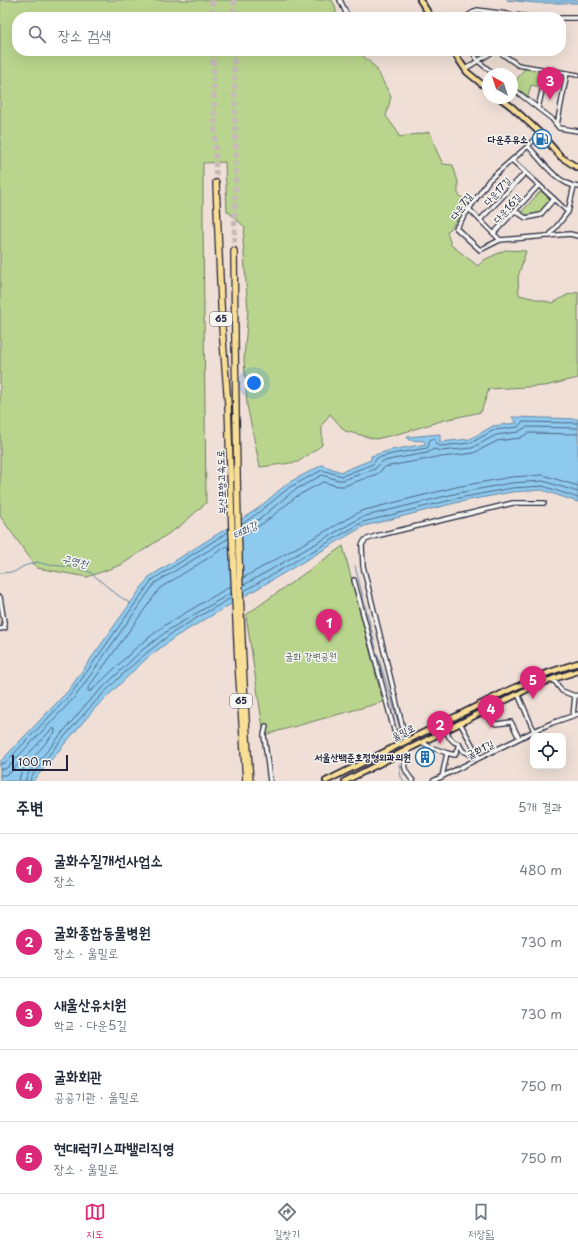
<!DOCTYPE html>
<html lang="ko">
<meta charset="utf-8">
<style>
:root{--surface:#fff;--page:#f6f6f7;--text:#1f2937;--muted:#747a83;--line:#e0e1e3;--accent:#db2777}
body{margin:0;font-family:"Playpen Sans","Poor Story",sans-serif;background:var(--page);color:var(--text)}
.controls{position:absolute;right:12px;bottom:12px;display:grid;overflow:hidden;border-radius:8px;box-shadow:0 4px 16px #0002}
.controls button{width:36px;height:36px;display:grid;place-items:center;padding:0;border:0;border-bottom:1px solid var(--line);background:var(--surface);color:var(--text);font:20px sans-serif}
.compass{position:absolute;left:482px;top:68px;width:36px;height:36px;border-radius:50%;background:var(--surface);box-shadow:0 4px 16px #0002;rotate:321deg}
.scale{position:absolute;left:12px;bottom:10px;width:56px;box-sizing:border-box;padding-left:4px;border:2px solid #22223b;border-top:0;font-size:11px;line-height:14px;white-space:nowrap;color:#22223b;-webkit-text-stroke:3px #f6f6f2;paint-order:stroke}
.you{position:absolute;left:254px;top:383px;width:14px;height:14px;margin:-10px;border:3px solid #fff;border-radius:50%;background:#1a73e8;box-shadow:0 0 0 6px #1a73e833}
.badge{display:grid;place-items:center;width:26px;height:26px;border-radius:50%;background:var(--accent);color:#fff;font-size:13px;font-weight:700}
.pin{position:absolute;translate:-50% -33px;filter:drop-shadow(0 1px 2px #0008)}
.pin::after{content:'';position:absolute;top:21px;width:14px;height:12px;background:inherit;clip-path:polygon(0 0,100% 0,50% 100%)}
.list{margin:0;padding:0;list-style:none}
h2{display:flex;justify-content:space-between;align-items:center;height:52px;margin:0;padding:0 16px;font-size:17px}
h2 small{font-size:13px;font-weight:400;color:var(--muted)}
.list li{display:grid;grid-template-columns:26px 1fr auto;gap:12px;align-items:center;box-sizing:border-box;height:72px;padding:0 16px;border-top:1px solid var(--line)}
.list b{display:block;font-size:15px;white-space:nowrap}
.list p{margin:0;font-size:13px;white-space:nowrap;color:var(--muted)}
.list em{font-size:13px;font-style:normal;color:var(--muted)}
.icon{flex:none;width:22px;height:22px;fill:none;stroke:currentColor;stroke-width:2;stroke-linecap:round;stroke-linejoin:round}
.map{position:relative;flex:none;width:578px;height:781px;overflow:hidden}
.search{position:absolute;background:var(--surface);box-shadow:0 4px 16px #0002;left:12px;right:12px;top:12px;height:44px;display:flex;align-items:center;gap:10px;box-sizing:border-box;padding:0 14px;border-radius:16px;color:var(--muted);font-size:15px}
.sheet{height:412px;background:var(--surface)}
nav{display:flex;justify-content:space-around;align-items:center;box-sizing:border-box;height:56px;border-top:1px solid var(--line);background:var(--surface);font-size:11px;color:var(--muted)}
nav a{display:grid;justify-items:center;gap:2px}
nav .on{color:var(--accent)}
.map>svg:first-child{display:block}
</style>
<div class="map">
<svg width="578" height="781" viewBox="0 0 578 781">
<rect width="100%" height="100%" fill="#efdfd6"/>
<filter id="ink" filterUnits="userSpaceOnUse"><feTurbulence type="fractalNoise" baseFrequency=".025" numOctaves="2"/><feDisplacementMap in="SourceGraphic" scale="8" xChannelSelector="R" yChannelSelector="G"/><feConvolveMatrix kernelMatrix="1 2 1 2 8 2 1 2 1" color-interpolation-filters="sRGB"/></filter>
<g filter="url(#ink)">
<g fill="#b9d58d" stroke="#6e7c64">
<polygon points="0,0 332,0 335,6 337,17 17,17 17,51 358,51 376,68 391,97 386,116 397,131 399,137 430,132 437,152 443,164 453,165 458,182 458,194 470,205 447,232 451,245 478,266 484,260 505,250 526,251 518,277 519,295 553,303 567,295 578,292 578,378 545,386 489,389 481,412 444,420 405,432 376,439 345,431 330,414 322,425 322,445 298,462 260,467 247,405 244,359 248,310 243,240 245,227 227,211 225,162 203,163 203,225 206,503 180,526 121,565 87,577 37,568 0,516"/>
<polygon points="525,68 543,72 543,87 531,85 528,96 512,86"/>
<polygon points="541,191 552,201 540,214 526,217 522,215 522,211"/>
<polygon points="343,546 383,702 264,735 246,615"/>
</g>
<g fill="#8ecaee" stroke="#6387a6">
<polygon points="507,0 578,0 578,3 536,3"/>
<polygon points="512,417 578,419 578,502 542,490 512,492 459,502 364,526 175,637 147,658 95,708 33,781 0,781 0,762 68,691 149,577 256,510 288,483 322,465 341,472 371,460 371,456 391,450 426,444 424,441 409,440 407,437 440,434 440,442 470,439 493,426 517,423"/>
</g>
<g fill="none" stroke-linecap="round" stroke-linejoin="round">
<g stroke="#4d6583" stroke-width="1">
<polyline points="242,524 258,513 290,487 322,470 342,476 373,464 377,458 392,454 427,448 429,446 429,441 431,439 435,439 436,444 440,446 471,443 494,430 518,427 522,422 578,423"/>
<polyline points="242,530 261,518 293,491 322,475 338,480 343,480 375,469 381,462 393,459 427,453 434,449 441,451 472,448 496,435 518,432 526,427 578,428"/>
<polyline points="242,536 265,522 297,496 323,482 338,486 344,486 377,474 385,467 394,465 428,459 435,457 442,457 474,453 497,441 520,438 528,433 578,434"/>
<polyline points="229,545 160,588 88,688 88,691 91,691 137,647 165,625 231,586"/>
<polyline points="243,578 361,511 456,487 511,477 543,475 578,486"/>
<polyline points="244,585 362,517 458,493 511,483 543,481 578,492"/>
<polyline points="244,591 363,522 459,498 512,488 543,486 578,498"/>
<polyline points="0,764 5,763 71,694 152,580 228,532"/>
<polyline points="0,769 5,769 8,767 75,697 155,583 229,538"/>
<polyline points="0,775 5,775 11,772 52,729 55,729 55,732 22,771 20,776 19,781"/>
<polyline points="25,781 28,774 88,702 141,651 170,629 231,593"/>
<path d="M30,781l1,-4c42,-52 86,-104 140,-143 19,-13 40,-24 60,-36"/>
</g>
<g stroke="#6387a6" stroke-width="1">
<polyline points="355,566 376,648"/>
<polyline points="0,573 14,572 24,566 37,562 49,565 74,567 90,572 116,594 131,604"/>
<polyline points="377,653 400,728 401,738"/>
<polyline points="399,764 401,777 404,781"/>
</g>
<g stroke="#c6b9b7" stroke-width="5.5" stroke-dasharray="5.5 3" stroke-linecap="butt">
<polyline points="212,0 212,17"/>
<polyline points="234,0 234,17"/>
<polyline points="213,51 216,183"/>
<polyline points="234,251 236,170 234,51"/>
</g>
<defs>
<g id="minor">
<polyline points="340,0 348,17"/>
<polyline points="466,17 477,10 529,17"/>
<polyline points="561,18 578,18"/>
<polyline points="472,51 478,61 494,74"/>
<polyline points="498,51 518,65 578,75"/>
<polyline points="465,69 494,51"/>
<polyline points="512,88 552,119 559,128 578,131"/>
<polyline points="538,108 547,70"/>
<polyline points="557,125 567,73"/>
<polyline points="540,133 528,146 489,180 456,228 480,250 500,240 570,234 578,236"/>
<path d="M528,146c14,15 28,37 50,41"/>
<polyline points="512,160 568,212"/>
<polyline points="469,209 500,240"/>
<polyline points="515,211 526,218 540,215 554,199"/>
<polyline points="480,220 525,173"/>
<polyline points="494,233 539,185"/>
<polyline points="549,236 568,212 574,186"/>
<polyline points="354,580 398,745"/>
<polyline points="0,597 5,628 0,629"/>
<polyline points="553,679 562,691 575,696"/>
<polyline points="518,694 534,731"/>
<polyline points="482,712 496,724 511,722 519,738"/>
<polyline points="573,715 575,696 578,695"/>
<polyline points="460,723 479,757"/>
<polyline points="266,726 264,735 270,781"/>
<polyline points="446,730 449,737 454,742 459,744 463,751 479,758"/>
<polyline points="406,741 363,566 362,545 365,540 376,536 513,503 544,503"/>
<polyline points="422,742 430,747 447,753 442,777"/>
<path d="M408,750c-5,15 -6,18 5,31"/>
<polyline points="447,753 455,755 459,744"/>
<polyline points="433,781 534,731 552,723 578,714"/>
</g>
<g id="major">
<polyline points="420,0 431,17"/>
<polyline points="453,51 467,72 488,89"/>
<polyline points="500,98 512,107 539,132 561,157 578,168"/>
<polyline points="326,781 507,691 550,672 578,663"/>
<polyline points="345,781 530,688 553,679 578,671"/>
</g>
<g id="highway">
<polyline points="216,183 222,328 228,405 232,532 238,663 246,781"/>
<path d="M234,251c2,177 3,354 16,530"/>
</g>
</defs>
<use href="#minor" stroke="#22223b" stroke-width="6"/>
<use href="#major" stroke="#22223b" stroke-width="8"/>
<use href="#highway" stroke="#22223b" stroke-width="8"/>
<use href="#minor" stroke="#f6f6f2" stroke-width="3.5"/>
<use href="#major" stroke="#f9df96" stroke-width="4.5"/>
<use href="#highway" stroke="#f9df96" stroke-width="5.5"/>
</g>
</g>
<defs>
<symbol id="fuel-ring" viewBox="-11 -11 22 22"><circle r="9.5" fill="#f6f6f2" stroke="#1f6fb2" stroke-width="1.5"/><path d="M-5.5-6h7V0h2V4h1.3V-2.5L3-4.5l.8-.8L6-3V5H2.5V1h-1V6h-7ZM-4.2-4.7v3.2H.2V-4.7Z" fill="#1f6fb2"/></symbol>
<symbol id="building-ring" viewBox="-11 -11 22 22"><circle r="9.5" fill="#f6f6f2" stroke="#1f6fb2" stroke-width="1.5"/><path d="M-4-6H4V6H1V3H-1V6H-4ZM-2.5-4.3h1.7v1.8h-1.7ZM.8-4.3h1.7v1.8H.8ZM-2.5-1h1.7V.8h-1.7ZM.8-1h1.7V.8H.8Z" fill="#1f6fb2"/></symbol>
</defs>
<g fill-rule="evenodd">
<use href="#fuel-ring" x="531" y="128" width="22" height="22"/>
<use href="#building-ring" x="414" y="746" width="22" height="22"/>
</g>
<g text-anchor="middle" stroke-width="3" stroke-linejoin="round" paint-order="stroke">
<g fill="#f6f6f2" stroke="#626272" stroke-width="1">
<rect x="210" y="312" width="22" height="14" rx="3"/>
<rect x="230" y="694" width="22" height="14" rx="3"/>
</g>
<g font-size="9" font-weight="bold" fill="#22223b">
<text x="221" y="322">65</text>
<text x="241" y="704">65</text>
</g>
<g font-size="10" font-weight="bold" fill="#22223b" stroke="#f6f6f2" text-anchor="end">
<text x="528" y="143">다운주유소</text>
<text x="411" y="761">서울산백준호정형외과의원</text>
</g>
<g font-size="10" fill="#22223b" stroke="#f6f6f2">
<text transform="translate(497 191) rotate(-47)" y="4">다운17길</text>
<text transform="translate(461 206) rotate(-55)" y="4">다운7길</text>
<text transform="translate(507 208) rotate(-48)" y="4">다운16길</text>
<text transform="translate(221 482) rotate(-92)" y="4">부산포항고속도로</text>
<text transform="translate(403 732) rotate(-26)" y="4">울밀로</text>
<text transform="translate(480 749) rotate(-26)" y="4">굴화1길</text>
</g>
<g font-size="10" fill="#4f5854" stroke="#f6f6f2">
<text x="311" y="660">굴화 강변공원</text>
</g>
<g font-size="11" font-style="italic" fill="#425471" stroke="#f6f6f2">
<text transform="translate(245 530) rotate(-27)" y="4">태화강</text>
<text transform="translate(75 561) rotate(14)" y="4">구영천</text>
</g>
</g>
</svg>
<div class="controls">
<button><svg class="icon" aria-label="locate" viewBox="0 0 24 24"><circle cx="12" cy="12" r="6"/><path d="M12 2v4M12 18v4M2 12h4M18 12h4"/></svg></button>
</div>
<svg class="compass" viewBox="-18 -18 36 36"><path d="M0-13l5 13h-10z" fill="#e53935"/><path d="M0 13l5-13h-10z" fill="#747a83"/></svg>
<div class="scale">100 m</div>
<div class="you"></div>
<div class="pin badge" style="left:329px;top:642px">1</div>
<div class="pin badge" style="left:440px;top:744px">2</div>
<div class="pin badge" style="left:550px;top:100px">3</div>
<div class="pin badge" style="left:491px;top:728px">4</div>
<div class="pin badge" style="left:533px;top:699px">5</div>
<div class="search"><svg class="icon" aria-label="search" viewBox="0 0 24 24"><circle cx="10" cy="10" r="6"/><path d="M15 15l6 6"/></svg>장소 검색</div>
</div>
<section class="sheet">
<h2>주변<small>5개 결과</small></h2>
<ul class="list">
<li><span class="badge">1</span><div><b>굴화수질개선사업소</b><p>장소</p></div><em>480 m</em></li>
<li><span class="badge">2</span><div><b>굴화종합동물병원</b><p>장소 · 울밀로</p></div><em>730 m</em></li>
<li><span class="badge">3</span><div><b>새울산유치원</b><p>학교 · 다운5길</p></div><em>730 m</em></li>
<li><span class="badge">4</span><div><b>굴화회관</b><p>공공기관 · 울밀로</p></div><em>750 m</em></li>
<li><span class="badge">5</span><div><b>현대럭키스파밸리직영</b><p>장소 · 울밀로</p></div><em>750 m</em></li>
</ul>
</section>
<nav>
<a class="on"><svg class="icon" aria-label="map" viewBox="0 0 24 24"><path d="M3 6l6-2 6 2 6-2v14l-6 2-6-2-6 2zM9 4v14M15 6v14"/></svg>지도</a>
<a><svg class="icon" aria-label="directions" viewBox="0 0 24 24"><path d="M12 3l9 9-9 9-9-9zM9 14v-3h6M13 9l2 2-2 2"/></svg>길찾기</a>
<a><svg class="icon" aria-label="saved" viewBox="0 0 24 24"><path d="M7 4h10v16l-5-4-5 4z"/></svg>저장됨</a>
</nav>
